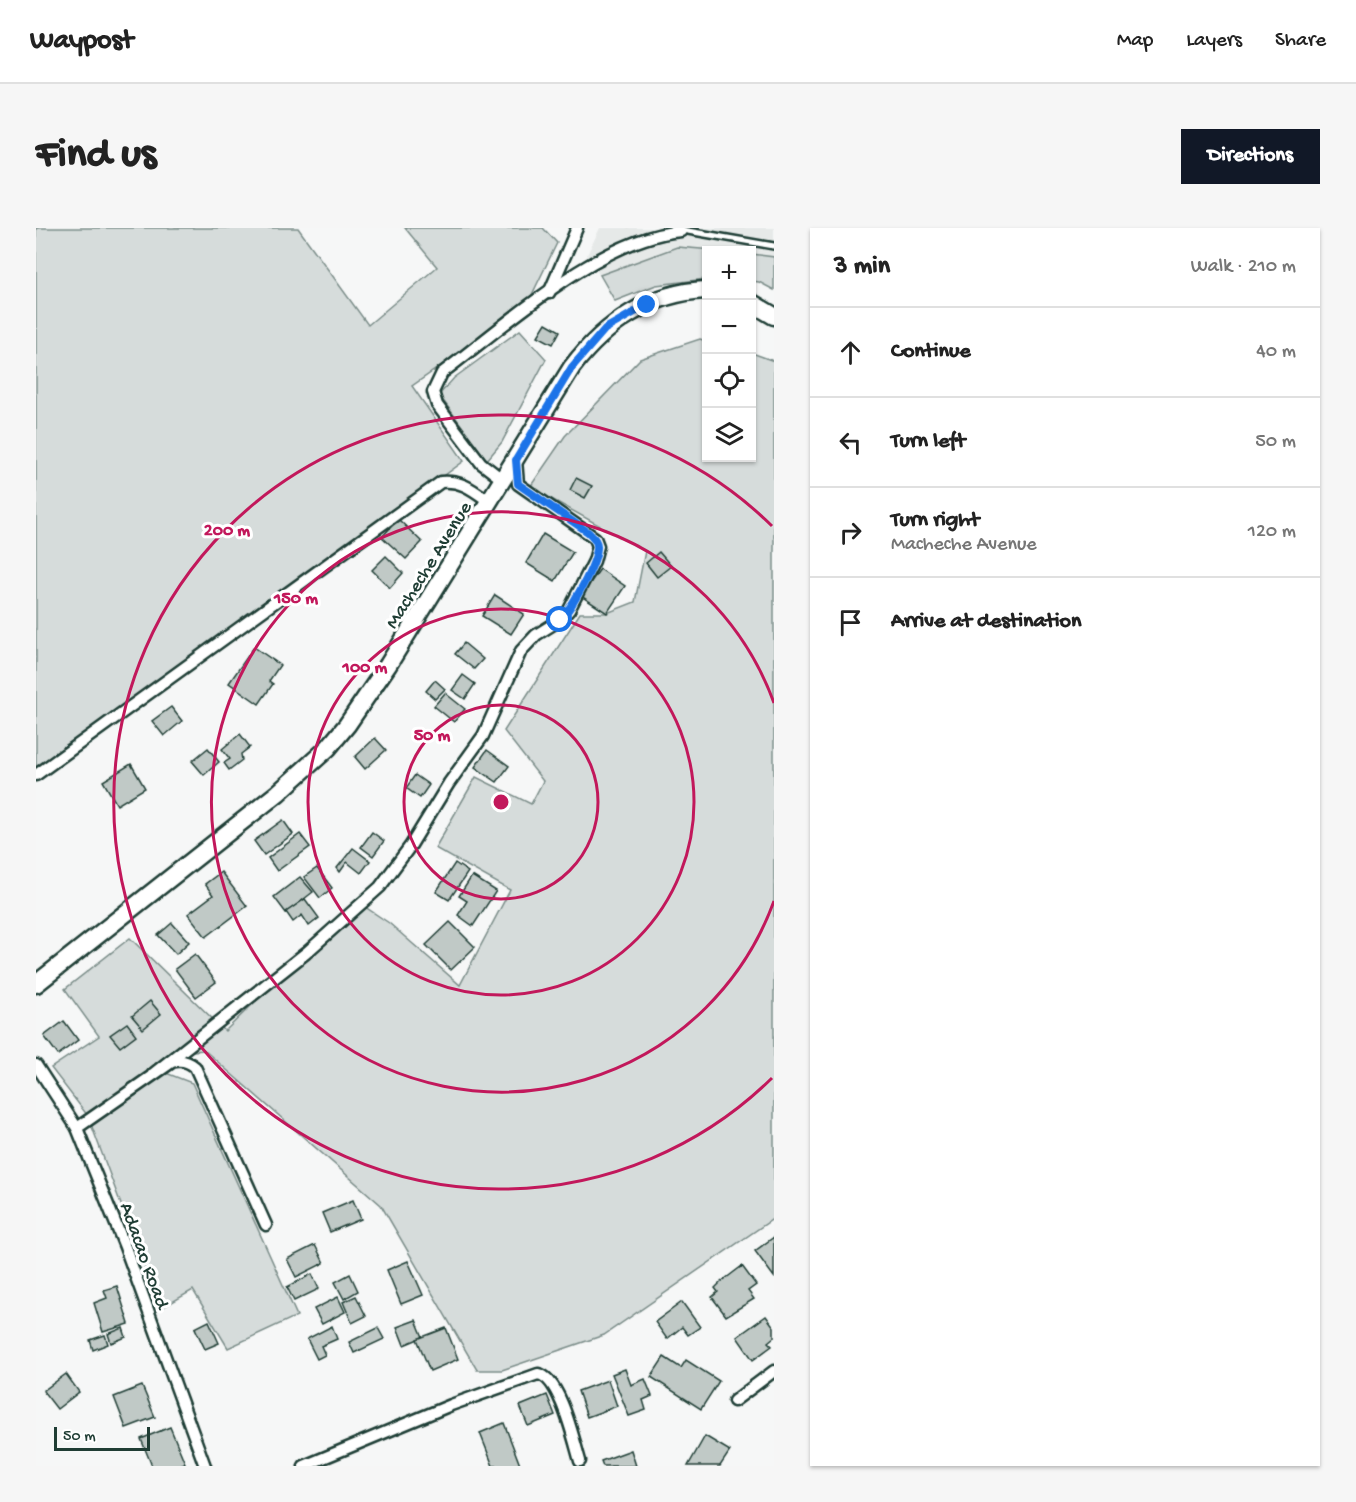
<!DOCTYPE html>
<meta charset="utf-8">
<style>
:root{--surface:#fff;--page:#f6f6f6;--text:#222;--muted:#767676;--line:#e0e0e0;--accent:#111827}
body{margin:0;font-family:"Gochi Hand",sans-serif;background:var(--page);color:var(--text)}
.controls{position:absolute;right:18px;top:18px;display:grid;overflow:hidden;border-radius:0px;box-shadow:0 2px 4px #0004}
.controls button{width:54px;height:54px;display:grid;place-items:center;padding:0;border:0;border-bottom:2px solid var(--line);background:var(--surface);color:var(--text);font:30px sans-serif}
.scale{position:absolute;left:18px;bottom:15px;width:96px;box-sizing:border-box;padding-left:6px;border:3px solid #1f3d34;border-top:0;font-size:16px;line-height:21px;white-space:nowrap;color:#1f3d34;-webkit-text-stroke:4px #fff;paint-order:stroke}
.stop{position:absolute;width:18px;height:18px;margin:-14px;border:4px solid #1a73e8;border-radius:50%;background:#fff}
.stop.end{background:#1a73e8;border-color:#fff;box-shadow:0 2px 6px #0008}
.list{margin:0;padding:0;list-style:none}
h2{display:flex;justify-content:space-between;align-items:center;height:78px;margin:0;padding:0 24px;font-size:26px}
h2 small{font-size:20px;font-weight:400;color:var(--muted)}
.list li{display:grid;grid-template-columns:39px 1fr auto;gap:18px;align-items:center;box-sizing:border-box;height:90px;padding:0 24px;border-top:2px solid var(--line)}
.list b{display:block;font-size:22px;white-space:nowrap}
.list p{margin:0;font-size:20px;white-space:nowrap;color:var(--muted)}
.list em{font-size:20px;font-style:normal;color:var(--muted)}
.icon{flex:none;width:33px;height:33px;fill:none;stroke:currentColor;stroke-width:2;stroke-linecap:round;stroke-linejoin:round}
.map{position:relative;flex:none;width:738px;height:1238px;overflow:hidden;border-radius:0px}
header{display:flex;align-items:center;gap:36px;box-sizing:border-box;height:84px;padding:0 30px;background:var(--surface);border-bottom:2px solid var(--line)}
header strong{font-size:28px}
nav{display:flex;gap:33px;margin-inline-start:auto;font-size:21px}
.intro{display:flex;align-items:center;justify-content:space-between;box-sizing:border-box;height:144px;padding:0 36px}
h1{margin:0;font-size:42px}
.button{padding:15px 27px;border-radius:0px;background:var(--accent);color:#fff;font-size:21px;font-weight:700}
main{display:flex;gap:36px;padding:0 36px}
aside{flex:1;background:var(--surface);border-radius:0px;box-shadow:0 2px 4px #0004}
.map>svg:first-child{display:block}
</style>
<header>
<strong>Waypost</strong>
<nav><a>Map</a><a>Layers</a><a>Share</a></nav>
</header>
<div class="intro"><h1>Find us</h1><a class="button">Directions</a></div>
<main>
<div class="map">
<svg width="738" height="1238" viewBox="0 0 738 1238">
<rect width="100%" height="100%" fill="#f6f7f7"/>
<filter id="ink" filterUnits="userSpaceOnUse"><feTurbulence type="fractalNoise" baseFrequency=".0167" numOctaves="2"/><feDisplacementMap in="SourceGraphic" scale="12" xChannelSelector="R" yChannelSelector="G"/><feConvolveMatrix kernelMatrix="1 2 1 2 8 2 1 2 1" color-interpolation-filters="sRGB"/></filter>
<g filter="url(#ink)">
<polygon fill="#e6e9e8" points="564,0 738,0 738,62 723,54 716,53 716,22 670,22 670,51 620,57 579,73 551,27"/>
<g fill="#d6dcdb" stroke="#7a8c88" stroke-width="1.5">
<polygon points="0,0 262,0 332,97 401,39 369,0 507,0 521,15 490,79 376,158 428,233 0,547"/>
<polygon points="641,19 677,22 670,22 670,51 620,57 579,73 564,47"/>
<polygon points="716,26 738,29 738,62 723,54 716,53"/>
<polygon points="484,102 510,131 466,214 451,232 403,167 418,150"/>
<polygon points="664,111 670,113 670,230 716,230 716,125 738,133 738,990 568,1107 466,1142 441,1142 345,977 168,822 136,825 117,840 156,855 261,1088 192,1120 157,1062 124,1081 52,888 15,840 63,808 29,761 94,710 189,803 290,705 326,677 353,695 424,757 474,662 399,620 440,549 495,576 507,553 468,503 544,385 571,385 599,374 609,323 494,259 529,208 604,131"/>
</g>
<g fill="#c0c9c6" stroke="#1f3d34" stroke-width="1.5">
<polygon points="510,95 524,103 517,116 502,108"/>
<polygon points="540,250 556,258 549,270 534,262"/>
<polygon points="362,291 386,314 370,331 346,309"/>
<polygon points="507,306 537,324 519,353 490,335"/>
<polygon points="623,324 635,338 621,349 610,335"/>
<polygon points="350,328 367,345 354,360 336,342"/>
<polygon points="564,341 589,358 571,385 545,368"/>
<polygon points="459,367 488,386 475,406 446,388"/>
<polygon points="428,415 447,431 438,441 419,426"/>
<polygon points="218,419 244,437 233,453 237,456 223,476 193,455"/>
<polygon points="427,447 439,456 429,471 416,462"/>
<polygon points="399,452 409,461 399,471 390,463"/>
<polygon points="409,465 429,481 418,494 398,478"/>
<polygon points="135,479 146,493 128,508 116,493"/>
<polygon points="204,506 214,519 205,526 206,532 193,542 188,535 194,531 186,521"/>
<polygon points="339,510 350,522 329,541 319,529"/>
<polygon points="172,520 183,534 168,547 156,533"/>
<polygon points="451,522 473,538 461,554 439,539"/>
<polygon points="95,536 109,560 81,577 67,553"/>
<polygon points="379,547 393,557 384,570 370,560"/>
<polygon points="247,592 257,606 228,627 218,613"/>
<polygon points="336,604 348,613 337,628 325,619"/>
<polygon points="264,606 274,619 241,643 232,630"/>
<polygon points="317,620 334,633 325,645 311,634 304,644 301,640"/>
<polygon points="419,635 432,644 413,672 400,664"/>
<polygon points="281,640 296,660 284,670 268,649"/>
<polygon points="185,644 211,678 170,709 152,686 177,667 169,656"/>
<polygon points="436,648 460,663 437,698 422,687 431,673 423,668"/>
<polygon points="264,649 277,664 250,685 238,669"/>
<polygon points="269,671 283,690 273,698 266,687 257,694 250,684"/>
<polygon points="414,694 439,719 415,742 390,717"/>
<polygon points="136,695 153,714 140,726 122,707"/>
<polygon points="159,726 180,754 160,769 139,741"/>
<polygon points="114,773 125,786 107,801 96,788"/>
<polygon points="28,793 42,812 22,827 8,808"/>
<polygon points="91,795 100,807 84,819 74,807"/>
<polygon points="317,972 325,991 294,1004 286,985"/>
<polygon points="738,1009 738,1049 719,1023"/>
<polygon points="279,1017 288,1035 260,1049 251,1031"/>
<polygon points="372,1033 387,1067 365,1076 351,1042"/>
<polygon points="706,1038 720,1057 712,1063 718,1071 690,1088 676,1069 682,1064 679,1060 685,1054"/>
<polygon points="276,1046 283,1061 258,1073 251,1059"/>
<polygon points="314,1046 322,1063 308,1071 299,1054"/>
<polygon points="81,1058 93,1096 67,1104 58,1075 71,1070 68,1062"/>
<polygon points="320,1068 330,1088 316,1095 307,1074"/>
<polygon points="302,1069 309,1084 286,1096 278,1081"/>
<polygon points="646,1074 664,1099 652,1107 646,1099 631,1111 619,1094"/>
<polygon points="730,1088 738,1099 738,1109 732,1114 736,1118 717,1132 701,1109"/>
<polygon points="380,1092 387,1109 368,1117 361,1099"/>
<polygon points="173,1093 183,1115 169,1121 159,1100"/>
<polygon points="296,1098 301,1111 285,1118 289,1127 281,1131 271,1111"/>
<polygon points="87,1100 90,1109 75,1115 72,1106"/>
<polygon points="342,1100 348,1111 318,1125 313,1114"/>
<polygon points="410,1100 422,1131 394,1143 381,1111"/>
<polygon points="69,1107 72,1116 57,1122 54,1112"/>
<polygon points="628,1129 645,1140 650,1132 683,1153 665,1181 615,1149"/>
<polygon points="589,1141 595,1157 609,1151 616,1168 607,1172 610,1182 593,1188 576,1146"/>
<polygon points="30,1146 43,1164 21,1181 7,1163"/>
<polygon points="572,1152 581,1178 551,1189 542,1163"/>
<polygon points="106,1158 119,1189 90,1200 78,1169"/>
<polygon points="511,1167 519,1187 492,1198 484,1178"/>
<polygon points="468,1195 484,1237 480,1238 457,1238 444,1205"/>
<polygon points="134,1199 149,1235 142,1238 116,1238 105,1211"/>
<polygon points="669,1208 694,1223 684,1238 652,1238"/>
<polygon points="595,1222 600,1238 567,1238 565,1233"/>
</g>
<g fill="none" stroke-linecap="round" stroke-linejoin="round">
<defs>
<polyline id="lane" points="646,2 738,18"/>
<g id="street">
<polyline points="513,65 541,0"/>
<path d="M467,252l-22,-17 -44,-58 -4,-13 9,-19c64,-48 158,-135 239,-142"/>
<path d="M0,547l405,-293c21,-2 32,8 49,20"/>
<polyline points="0,837 41,900 89,1019 169,1238"/>
<polyline points="117,846 270,725 344,659 375,617 413,555 447,508 485,423 500,407 524,392 533,382 558,333 562,318 559,310 482,256 480,232"/>
<path d="M41,900l95,-66c9,-3 16,-1 23,5l71,158"/>
<polyline points="698,1173 738,1143"/>
<path d="M268,1238l147,-61 87,-31c22,3 36,67 42,87"/>
</g>
<g id="secondary">
<polyline points="716,75 738,88"/>
<path d="M0,756l242,-191 50,-45 19,-23 41,-60 184,-298c33,-43 79,-75 134,-77"/>
</g>
</defs>
<use href="#lane" stroke="#1f3d34" stroke-width="10"/>
<use href="#street" stroke="#1f3d34" stroke-width="15"/>
<use href="#secondary" stroke="#1f3d34" stroke-width="21"/>
<use href="#lane" stroke="#fff" stroke-width="5"/>
<use href="#street" stroke="#fff" stroke-width="10"/>
<use href="#secondary" stroke="#fff" stroke-width="16"/>
</g>
</g>
<g fill="none" stroke-linecap="round" stroke-linejoin="round" filter="url(#ink)">
<path stroke="#1a73e8" stroke-width="8" d="M524,392c12,-12 36,-55 37,-72 1,-7 -4,-11 -9,-16l-70,-48 -2,-24 56,-93 33,-38 42,-24"/>
</g>
<g fill="none" stroke="#c2185b" stroke-width="3">
<circle cx="465" cy="574" r="97"/>
<circle cx="465" cy="574" r="193"/>
<path d="M738 673A290 290 0 1 1 738 475"/>
<path d="M736 850A387 387 0 1 1 736 298"/>
</g>
<g text-anchor="middle" stroke-width="6" stroke-linejoin="round" paint-order="stroke">
<g font-size="20" fill="#1f3d34" stroke="#fff">
<text transform="translate(391 336) rotate(-58)" y="7">Macheche Avenue</text>
<text transform="translate(110 1027) rotate(70)" y="7">Adacao Road</text>
</g>
</g>
<circle cx="465" cy="574" r="9" fill="#c2185b" stroke="#fff" stroke-width="3"/>
<g font-size="18" text-anchor="middle" font-weight="bold" fill="#c2185b" stroke="#fff" stroke-width="6" stroke-linejoin="round" paint-order="stroke">
<text x="191" y="307">200 m</text>
<text x="260" y="375">150 m</text>
<text x="329" y="444">100 m</text>
<text x="396" y="512">50 m</text>
</g>
</svg>
<div class="controls">
<button>+</button>
<button>−</button>
<button><svg class="icon" aria-label="locate" viewBox="0 0 24 24"><circle cx="12" cy="12" r="6"/><path d="M12 2v4M12 18v4M2 12h4M18 12h4"/></svg></button>
<button><svg class="icon" aria-label="layers" viewBox="0 0 24 24"><path d="M12 4l9 5-9 5-9-5zM3 14l9 5 9-5"/></svg></button>
</div>
<div class="scale">50 m</div>
<div class="stop" style="left:524px;top:392px"></div>
<div class="stop end" style="left:611px;top:77px"></div>
</div>
<aside>
<h2>3 min<small>Walk · 210 m</small></h2>
<ul class="list">
<li><svg class="icon" aria-label="ahead" viewBox="0 0 24 24"><path d="M12 20V5M6 11l6-6 6 6"/></svg><div><b>Continue</b></div><em>40 m</em></li>
<li><svg class="icon" aria-label="left" viewBox="0 0 24 24"><path d="M17 20v-9H6M10 6l-5 5 5 5"/></svg><div><b>Turn left</b></div><em>50 m</em></li>
<li><svg class="icon" aria-label="right" viewBox="0 0 24 24"><path d="M7 20v-9h11M14 6l5 5-5 5"/></svg><div><b>Turn right</b><p>Macheche Avenue</p></div><em>120 m</em></li>
<li><svg class="icon" aria-label="arrive" viewBox="0 0 24 24"><path d="M6 21V4h12l-3 4 3 4H6"/></svg><div><b>Arrive at destination</b></div></li>
</ul>
</aside>
</main>
